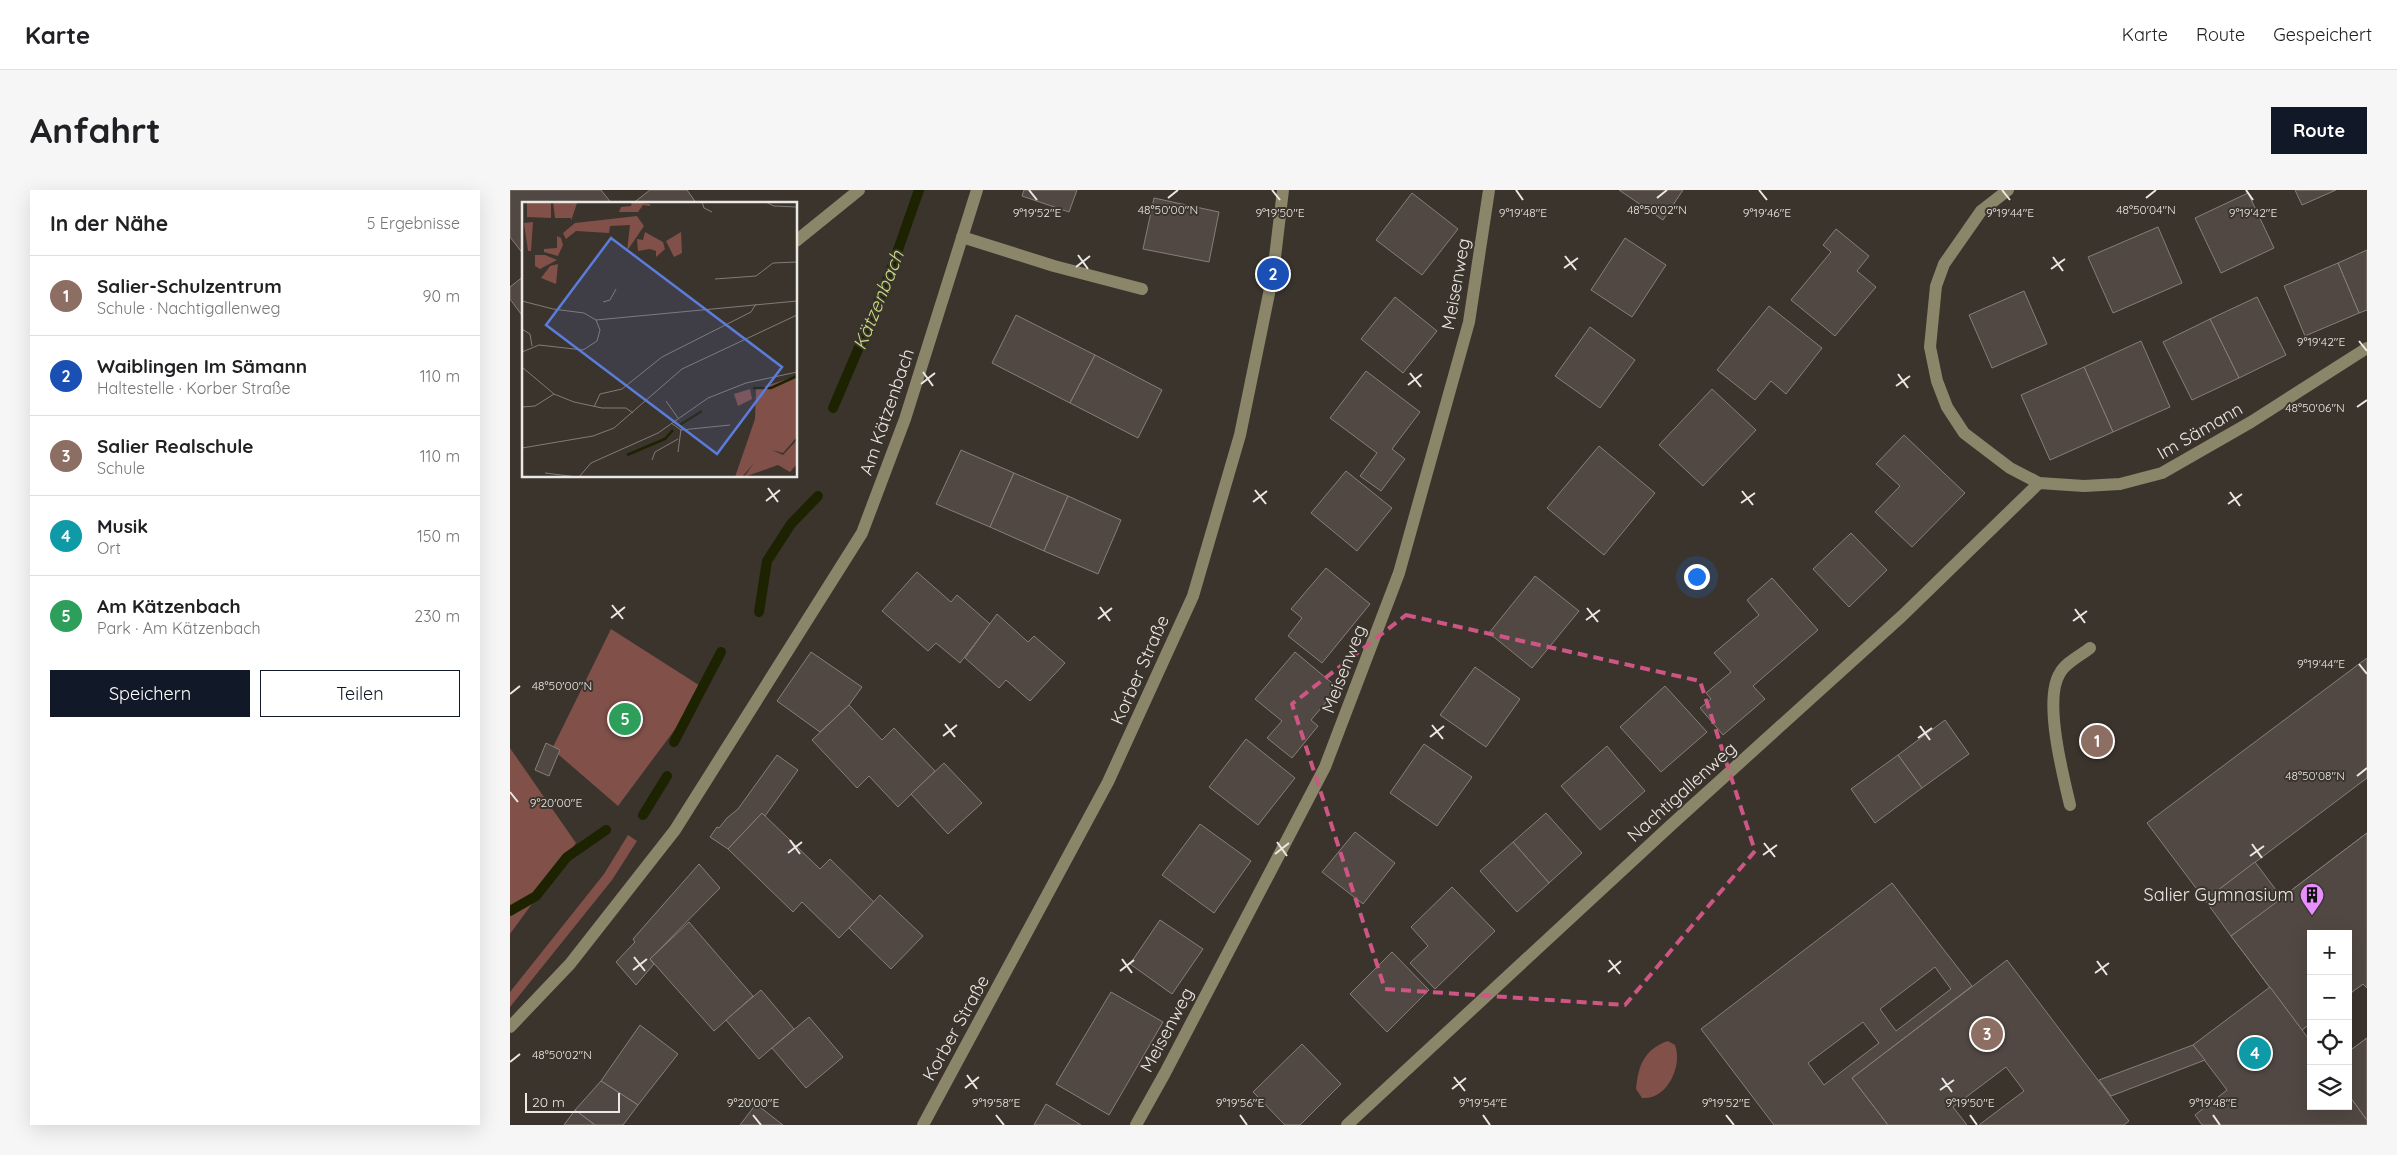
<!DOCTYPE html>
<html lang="de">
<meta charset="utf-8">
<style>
:root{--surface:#fff;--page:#f6f6f6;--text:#202124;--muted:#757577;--line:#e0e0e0;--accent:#111827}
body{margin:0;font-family:Quicksand,sans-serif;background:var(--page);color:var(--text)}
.controls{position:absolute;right:15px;bottom:15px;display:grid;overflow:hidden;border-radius:0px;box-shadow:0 5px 20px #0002}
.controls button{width:45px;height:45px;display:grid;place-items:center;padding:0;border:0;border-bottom:1px solid var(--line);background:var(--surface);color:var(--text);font:25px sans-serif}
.scale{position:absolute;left:15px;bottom:12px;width:95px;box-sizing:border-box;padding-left:5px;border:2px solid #ebe7e3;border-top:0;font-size:14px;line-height:18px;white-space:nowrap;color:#ebe7e3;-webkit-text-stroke:4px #3a342d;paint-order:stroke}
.you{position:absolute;left:1186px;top:386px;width:18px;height:18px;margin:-12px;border:4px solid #fff;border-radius:50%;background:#1a73e8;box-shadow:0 0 0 8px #1a73e833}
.badge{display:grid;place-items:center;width:32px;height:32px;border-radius:50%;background:var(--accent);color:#fff;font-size:16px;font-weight:700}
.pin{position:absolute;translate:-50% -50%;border:2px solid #fff;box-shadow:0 1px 5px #0006}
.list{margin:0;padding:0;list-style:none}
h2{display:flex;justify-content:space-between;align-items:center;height:65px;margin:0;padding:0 20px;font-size:21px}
h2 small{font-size:16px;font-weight:400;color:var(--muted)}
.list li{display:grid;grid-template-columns:32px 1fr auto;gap:15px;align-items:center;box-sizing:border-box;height:80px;padding:0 20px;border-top:1px solid var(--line)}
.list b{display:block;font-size:19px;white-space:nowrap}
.list p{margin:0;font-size:16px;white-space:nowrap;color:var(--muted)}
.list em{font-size:16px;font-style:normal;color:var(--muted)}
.actions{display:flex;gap:10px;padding:15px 20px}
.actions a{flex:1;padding:11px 0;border:1px solid var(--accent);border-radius:0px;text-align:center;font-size:18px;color:var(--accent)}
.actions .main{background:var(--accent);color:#fff}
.icon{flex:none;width:28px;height:28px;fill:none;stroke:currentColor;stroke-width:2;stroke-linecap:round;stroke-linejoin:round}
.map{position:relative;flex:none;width:1857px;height:935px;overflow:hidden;border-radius:0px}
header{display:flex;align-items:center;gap:30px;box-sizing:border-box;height:70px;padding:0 25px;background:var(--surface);border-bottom:1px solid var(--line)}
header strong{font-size:24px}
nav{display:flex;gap:28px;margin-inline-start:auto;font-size:18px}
.intro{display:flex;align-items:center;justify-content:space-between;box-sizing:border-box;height:120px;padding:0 30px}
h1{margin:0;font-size:35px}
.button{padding:12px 22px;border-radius:0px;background:var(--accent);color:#fff;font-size:18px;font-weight:700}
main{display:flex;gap:30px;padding:0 30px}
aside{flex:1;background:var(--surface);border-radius:0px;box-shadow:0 5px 20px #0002}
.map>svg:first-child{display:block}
</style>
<header>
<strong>Karte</strong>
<nav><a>Karte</a><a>Route</a><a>Gespeichert</a></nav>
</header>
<div class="intro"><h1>Anfahrt</h1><a class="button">Route</a></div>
<main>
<aside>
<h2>In der Nähe<small>5 Ergebnisse</small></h2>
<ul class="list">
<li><span class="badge" style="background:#8d6e63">1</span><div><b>Salier-Schulzentrum</b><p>Schule · Nachtigallenweg</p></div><em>90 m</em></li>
<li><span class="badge" style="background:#1a4fb4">2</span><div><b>Waiblingen Im Sämann</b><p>Haltestelle · Korber Straße</p></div><em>110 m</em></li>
<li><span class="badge" style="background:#8d6e63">3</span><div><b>Salier Realschule</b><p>Schule</p></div><em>110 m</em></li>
<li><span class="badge" style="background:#0f9aa8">4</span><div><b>Musik</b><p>Ort</p></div><em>150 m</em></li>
<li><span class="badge" style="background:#2e9e5b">5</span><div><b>Am Kätzenbach</b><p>Park · Am Kätzenbach</p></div><em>230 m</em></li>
</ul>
<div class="actions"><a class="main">Speichern</a><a>Teilen</a></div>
</aside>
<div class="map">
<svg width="1857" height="935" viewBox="0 0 1857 935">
<rect width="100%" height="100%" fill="#3a342d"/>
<g fill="#805049">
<polygon points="101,439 195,499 108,616 42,559"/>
<polygon points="0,558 66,653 0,744"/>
<polygon points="118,645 127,651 102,690 0,817 0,802 94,684"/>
<path d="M1158,851l7,4c8,21 -8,55 -33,53l-6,-9c2,-23 8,-40 32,-48z"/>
</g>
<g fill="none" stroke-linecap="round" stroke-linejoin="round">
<g stroke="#1d2301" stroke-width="10">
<polyline points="323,218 376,94 409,0"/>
<polyline points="249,422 257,371 281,334 308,306"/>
<polyline points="164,552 211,462"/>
<polyline points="133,625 157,586"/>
<polyline points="0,721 26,706 57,667 96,640"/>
</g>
</g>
<g fill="#514843" stroke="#887e79" fill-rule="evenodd">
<polygon points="0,0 91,0 102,14 14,14 14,65 0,47"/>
<polygon points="140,0 177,0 187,14 122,14"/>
<polygon points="514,0 567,0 559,22 512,6"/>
<polygon points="1109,0 1173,0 1153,30"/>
<polygon points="1785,0 1826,0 1792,15"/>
<polygon points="902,3 948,39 912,85 866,50"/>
<polygon points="1738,3 1764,58 1711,83 1685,28"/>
<polygon points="644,8 709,22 699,72 633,59"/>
<polygon points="1648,37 1672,93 1603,123 1578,67"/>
<polygon points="1326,39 1359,66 1347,81 1366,97 1325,146 1281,110 1321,62 1313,55"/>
<polygon points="1115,48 1156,75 1122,127 1081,100"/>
<polygon points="1857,60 1857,120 1849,123 1828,73"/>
<polygon points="1828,73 1849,123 1795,146 1774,96"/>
<polygon points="14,86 14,128 0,109 0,97"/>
<polygon points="1514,101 1537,154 1482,178 1459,125"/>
<polygon points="885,107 927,141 893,183 851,149"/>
<polygon points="1747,107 1776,165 1729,188 1700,129"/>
<polygon points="1259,116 1312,158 1276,204 1261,191 1245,210 1207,180"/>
<polygon points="506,125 585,165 560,213 482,173"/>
<polygon points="1700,129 1729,188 1682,210 1653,152"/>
<polygon points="1080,137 1125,170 1090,218 1045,186"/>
<polygon points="1631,151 1660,217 1603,242 1574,177"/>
<polygon points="585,165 652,200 628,248 560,213"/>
<polygon points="1574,177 1603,242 1540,270 1511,205"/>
<polygon points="856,181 910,222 882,259 895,269 871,301 850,286 867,263 820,228"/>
<polygon points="1202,199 1246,240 1193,296 1149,255"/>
<polygon points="1394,245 1455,303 1402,357 1365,322 1390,296 1366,274"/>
<polygon points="1089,256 1145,303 1094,365 1037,318"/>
<polygon points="451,260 504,283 480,337 426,314"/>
<polygon points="836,281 882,318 847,361 801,323"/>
<polygon points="504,283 558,306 534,361 480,337"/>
<polygon points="558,306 611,330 588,384 534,361"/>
<polygon points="1341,343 1377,380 1339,417 1303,379"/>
<polygon points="816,378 860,414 812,473 778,446 792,428 781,419"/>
<polygon points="407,382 441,412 447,405 480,434 450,473 426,453 418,461 372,421"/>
<polygon points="1025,386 1069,421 1022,478 979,443"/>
<polygon points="1262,388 1308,440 1243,496 1255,509 1213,545 1190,518 1201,509 1196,503 1221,482 1204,463 1249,425 1237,410"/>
<polygon points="487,424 518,452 524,446 555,473 520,511 496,490 489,498 455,468"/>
<polygon points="301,462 352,497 339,515 310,542 267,511"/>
<polygon points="785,462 828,498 801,530 808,536 782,568 757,548 772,531 745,509"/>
<polygon points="1857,468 1857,588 1695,710 1637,633"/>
<polygon points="965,477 1010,509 976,557 930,525"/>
<polygon points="1155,496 1197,542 1151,582 1110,537"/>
<polygon points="339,515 372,550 384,538 425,581 388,617 359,586 347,598 302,550"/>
<polygon points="1435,530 1459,564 1412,598 1388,565"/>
<polygon points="736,549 785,588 748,635 699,597"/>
<polygon points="36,553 50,560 39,586 25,580"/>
<polygon points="914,554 962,587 927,636 880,603"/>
<polygon points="1097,556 1135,601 1090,640 1051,596"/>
<polygon points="267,565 288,580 255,626 252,623 218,659 200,647 207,637 209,638 217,628 228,619"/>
<polygon points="1388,565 1412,598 1365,633 1341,599"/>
<polygon points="434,573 472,613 438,644 401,604"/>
<polygon points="252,623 310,679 320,669 364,712 329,748 292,712 283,722 218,659"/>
<polygon points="1036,623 1072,663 1039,693 1003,652"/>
<polygon points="690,634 741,671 704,723 652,685"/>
<polygon points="845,642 885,673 853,714 812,682"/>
<polygon points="1857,643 1857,798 1853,794 1838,805 1838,744 1801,744 1801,833 1792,840 1721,746"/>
<polygon points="1857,643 1857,798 1853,794 1838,805 1838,744 1801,744 1801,833 1792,840 1721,746"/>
<polygon points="1003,652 1039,693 1007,722 970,681"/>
<polygon points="1745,672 1772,708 1721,746 1695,710"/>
<polygon points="189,674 210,698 140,769 144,774 126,795 106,772 125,752 123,749"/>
<path d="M1382,693l80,103 -120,92 36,47h-114l-73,-96zM1425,777l16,22 -55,42 -16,-22zM1353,832l16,21 -55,42 -16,-22z"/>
<polygon points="942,697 985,741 925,799 900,773 918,756 901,737"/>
<polygon points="370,705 413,746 381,779 339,738"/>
<polygon points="650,730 693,759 662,804 620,774"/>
<polygon points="179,732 243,806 204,841 140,769"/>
<polygon points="882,762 919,800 877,842 840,804"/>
<polygon points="1497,770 1619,931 1614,935 1469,935 1514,901 1496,877 1443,917 1457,935 1378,935 1342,888"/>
<polygon points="1760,797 1801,852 1801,916 1838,916 1838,904 1857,930 1857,935 1692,935 1685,925 1717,900 1683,855"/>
<polygon points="251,800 284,839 249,869 216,830"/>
<polygon points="601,802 653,832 599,925 546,894"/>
<polygon points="299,827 333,867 296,898 262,858"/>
<polygon points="130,835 168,864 128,915 91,891"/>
<polygon points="1857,848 1857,930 1838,904 1838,862"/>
<polygon points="1857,848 1857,930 1838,904 1838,862"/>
<polygon points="792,854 831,894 790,935 775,935 743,902"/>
<polygon points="1683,855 1695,870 1601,906 1589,890"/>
<polygon points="91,891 128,915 113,935 85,935 65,920"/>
<polygon points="246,914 273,935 230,935"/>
<polygon points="536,914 571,935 524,935"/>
<polygon points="65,920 85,935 54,935"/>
</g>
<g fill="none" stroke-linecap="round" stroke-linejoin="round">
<g stroke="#8b8569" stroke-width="12">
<polyline points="1498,0 1471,21 1434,74 1426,96 1420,157 1427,191 1437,217 1454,243 1500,278 1529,293 1574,296 1610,294 1652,283 1741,232 1857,158"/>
<polyline points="452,47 544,76 632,99"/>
<polyline points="286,51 349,0"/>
<path d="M1560,615c-7,-30 -27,-106 -10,-132 5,-10 21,-18 30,-25"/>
<polyline points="0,837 60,774 165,640 352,343 395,229 467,0"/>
<polyline points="413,935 598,592 683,406 730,245 763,84 773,0"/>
<polyline points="626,935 655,883 815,577 889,383 959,132 979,0"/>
<polyline points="837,935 1160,636 1392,426 1529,293"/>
</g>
</g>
<path fill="none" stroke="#ce5684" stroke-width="4" stroke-dasharray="10 6" stroke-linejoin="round" d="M896,425l294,66 55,170 -130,154 -240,-16 -93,-285z"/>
<path fill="none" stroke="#ebe7e3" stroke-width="2" d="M519,0l8,10M762,0l8,10M1006,0l7,10M1249,0l8,10M1492,0l8,10M1736,0l7,10M658,8l10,-8M1147,8l10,-8M1636,8l10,-8M568,65l10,14M1055,66l11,14M1543,67l10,14M566,77l14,-11M1054,78l14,-10M1541,79l14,-10M1849,151l8,10M413,182l10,14M900,183l11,14M1388,184l10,14M411,194l14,-11M898,195l14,-11M1386,196l14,-10M1847,217l10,-7M258,298l10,14M745,300l11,14M1232,301l11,14M1720,302l10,14M256,311l14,-11M743,312l14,-11M1231,313l14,-10M1718,314l14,-10M102,415l11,14M590,417l10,14M1077,418l11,14M1565,419l10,14M101,428l14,-11M588,429l14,-11M1076,430l14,-10M1563,431l14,-10M1849,474l8,10M0,504l10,-8M435,534l10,13M922,535l11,14M1410,536l10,14M433,546l14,-11M920,547l14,-11M1408,548l14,-10M1847,586l10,-8M0,602l8,10M280,650l10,14M767,652l10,14M1254,653l11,14M1742,654l10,14M278,663l14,-11M765,664l14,-11M1253,665l14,-10M1740,666l14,-10M124,767l11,14M612,769l10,14M1099,770l11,14M1587,771l10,14M123,780l14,-11M610,781l14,-11M1098,782l13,-11M1585,783l14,-10M0,872l10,-8M457,885l10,14M944,887l11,14M1432,888l10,14M455,898l14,-11M942,899l14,-11M1430,900l14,-10M243,925l8,10M486,925l8,10M730,925l7,10M973,925l7,10M1216,925l8,10M1460,925l7,10M1703,925l7,10"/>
<defs>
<symbol id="building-pin" viewBox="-11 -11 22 30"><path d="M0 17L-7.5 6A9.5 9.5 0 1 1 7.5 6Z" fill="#e98efe" stroke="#3a342d"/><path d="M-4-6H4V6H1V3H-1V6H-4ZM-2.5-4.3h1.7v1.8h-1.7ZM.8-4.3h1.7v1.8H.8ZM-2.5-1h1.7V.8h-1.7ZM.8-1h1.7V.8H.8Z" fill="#111"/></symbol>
</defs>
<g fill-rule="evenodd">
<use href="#building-pin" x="1788" y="691" width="28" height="38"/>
</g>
<g text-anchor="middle" stroke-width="4" stroke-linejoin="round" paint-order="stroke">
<g font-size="18" fill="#ebe7e3" stroke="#3a342d">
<text transform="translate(946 94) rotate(-80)" y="6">Meisenweg</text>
<text transform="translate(377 222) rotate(-71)" y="6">Am Kätzenbach</text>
<text transform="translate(1690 241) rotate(-30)" y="6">Im Sämann</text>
<text transform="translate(834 479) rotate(-69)" y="6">Meisenweg</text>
<text transform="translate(630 480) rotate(-66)" y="6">Korber Straße</text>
<text transform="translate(1172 602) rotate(-42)" y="6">Nachtigallenweg</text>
<text transform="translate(446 838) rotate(-61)" y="6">Korber Straße</text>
<text transform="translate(657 840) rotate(-62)" y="6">Meisenweg</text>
</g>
<g font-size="18" fill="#ebe7e3" stroke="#3a342d" text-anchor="end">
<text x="1784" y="711">Salier Gymnasium</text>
</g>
<g font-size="19" font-style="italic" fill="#c7dd7f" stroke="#3a342d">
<text transform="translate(368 110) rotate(-68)" y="7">Kätzenbach</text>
</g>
</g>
<g transform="translate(12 12)">
<rect width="275" height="275" fill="#3a342d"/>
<path d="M5,0h24v16l-24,-1zM31,0h30l-6,1 -6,18v-3h-16zM110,0l18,2v2l-7,-1 -5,7h-19l2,-5 10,-1zM115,14l7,10 -17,25 3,-26 -20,1 -1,7 -33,-2 -10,8 -3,-6 12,-10zM11,20l-2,29h-3l-4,-28zM123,30l18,10 2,7 -9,8v-6l-6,-2 -12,2 -1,-12 6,1zM159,30l1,21 -8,4 -8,-16zM35,34l4,2 2,7 -5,11 -14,-4v-3l13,-1zM13,53h10l12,5 -17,9 -5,-3zM36,62l-2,20 -15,-6 9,-12zM275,174v61l-14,16 -11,-3 11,5 14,-15v24l-7,8 -12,-7 -34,12 10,-14 -12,14h-7l20,-58 1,-30zM228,187l2,10 -14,7 -4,-12z" fill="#805049"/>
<path fill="none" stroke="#1d2301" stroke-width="2.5" d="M231,186h18l26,-12M156,224l24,-15M105,253l38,-16 8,-9"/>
<path fill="none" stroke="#817c76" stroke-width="1" d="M180,0l2,6 8,4M244,0l8,4 23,1M193,77l41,-3 17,-13 24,-1M0,99l31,8 31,4 12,7 4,10 -3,11 -14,9 -44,-5 -17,7M81,100l7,-2 6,-11M74,118l201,-19M0,127l8,5 2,12M0,165l32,27 20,8 28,6h24l7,5M144,199l12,17M0,205l13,-1 19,-12M72,205l6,-13 22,-5 40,-32 89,-45 5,-8M149,221l10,7 49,-5M0,246l71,-12 21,-8 68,-59 115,-54M156,250l3,-23M130,258l3,-8 23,-13M23,271l32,4M57,275l12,-14 67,-30 50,-35 38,-15 51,-11"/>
<path fill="#5b7cdb" fill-opacity="0.15" stroke="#5b7cdb" stroke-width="2.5" d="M89,36l171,129 -65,87 -171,-129z"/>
<rect width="275" height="275" fill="none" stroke="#ebe7e3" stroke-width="2.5"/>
</g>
<g font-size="12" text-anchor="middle" fill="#ebe7e3" stroke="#3a342d" stroke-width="4" stroke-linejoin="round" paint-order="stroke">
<text x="658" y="24">48°50'00"N</text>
<text x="1147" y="24">48°50'02"N</text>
<text x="1636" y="24">48°50'04"N</text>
<text x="770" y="27">9°19'50"E</text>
<text x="1013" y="27">9°19'48"E</text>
<text x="1257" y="27">9°19'46"E</text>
<text x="1500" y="27">9°19'44"E</text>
<text x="1743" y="27">9°19'42"E</text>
<text x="527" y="27">9°19'52"E</text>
<text x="1811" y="156">9°19'42"E</text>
<text x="1805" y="222">48°50'06"N</text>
<text x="1811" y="478">9°19'44"E</text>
<text x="52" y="500">48°50'00"N</text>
<text x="1805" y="590">48°50'08"N</text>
<text x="46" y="617">9°20'00"E</text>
<text x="52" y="869">48°50'02"N</text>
<text x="243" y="917">9°20'00"E</text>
<text x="486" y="917">9°19'58"E</text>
<text x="730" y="917">9°19'56"E</text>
<text x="973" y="917">9°19'54"E</text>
<text x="1216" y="917">9°19'52"E</text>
<text x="1460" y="917">9°19'50"E</text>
<text x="1703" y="917">9°19'48"E</text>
</g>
</svg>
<div class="controls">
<button>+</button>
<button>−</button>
<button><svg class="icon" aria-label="locate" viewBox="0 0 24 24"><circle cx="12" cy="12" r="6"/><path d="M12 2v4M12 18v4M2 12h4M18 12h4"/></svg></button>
<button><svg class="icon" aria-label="layers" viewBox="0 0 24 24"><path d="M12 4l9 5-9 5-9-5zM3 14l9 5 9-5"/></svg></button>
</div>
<div class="scale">20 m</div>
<div class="you"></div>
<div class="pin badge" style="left:1587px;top:551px;background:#8d6e63">1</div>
<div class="pin badge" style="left:763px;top:84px;background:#1a4fb4">2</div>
<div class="pin badge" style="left:1477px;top:844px;background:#8d6e63">3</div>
<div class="pin badge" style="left:1745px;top:863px;background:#0f9aa8">4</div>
<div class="pin badge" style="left:115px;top:529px;background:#2e9e5b">5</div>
</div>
</main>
